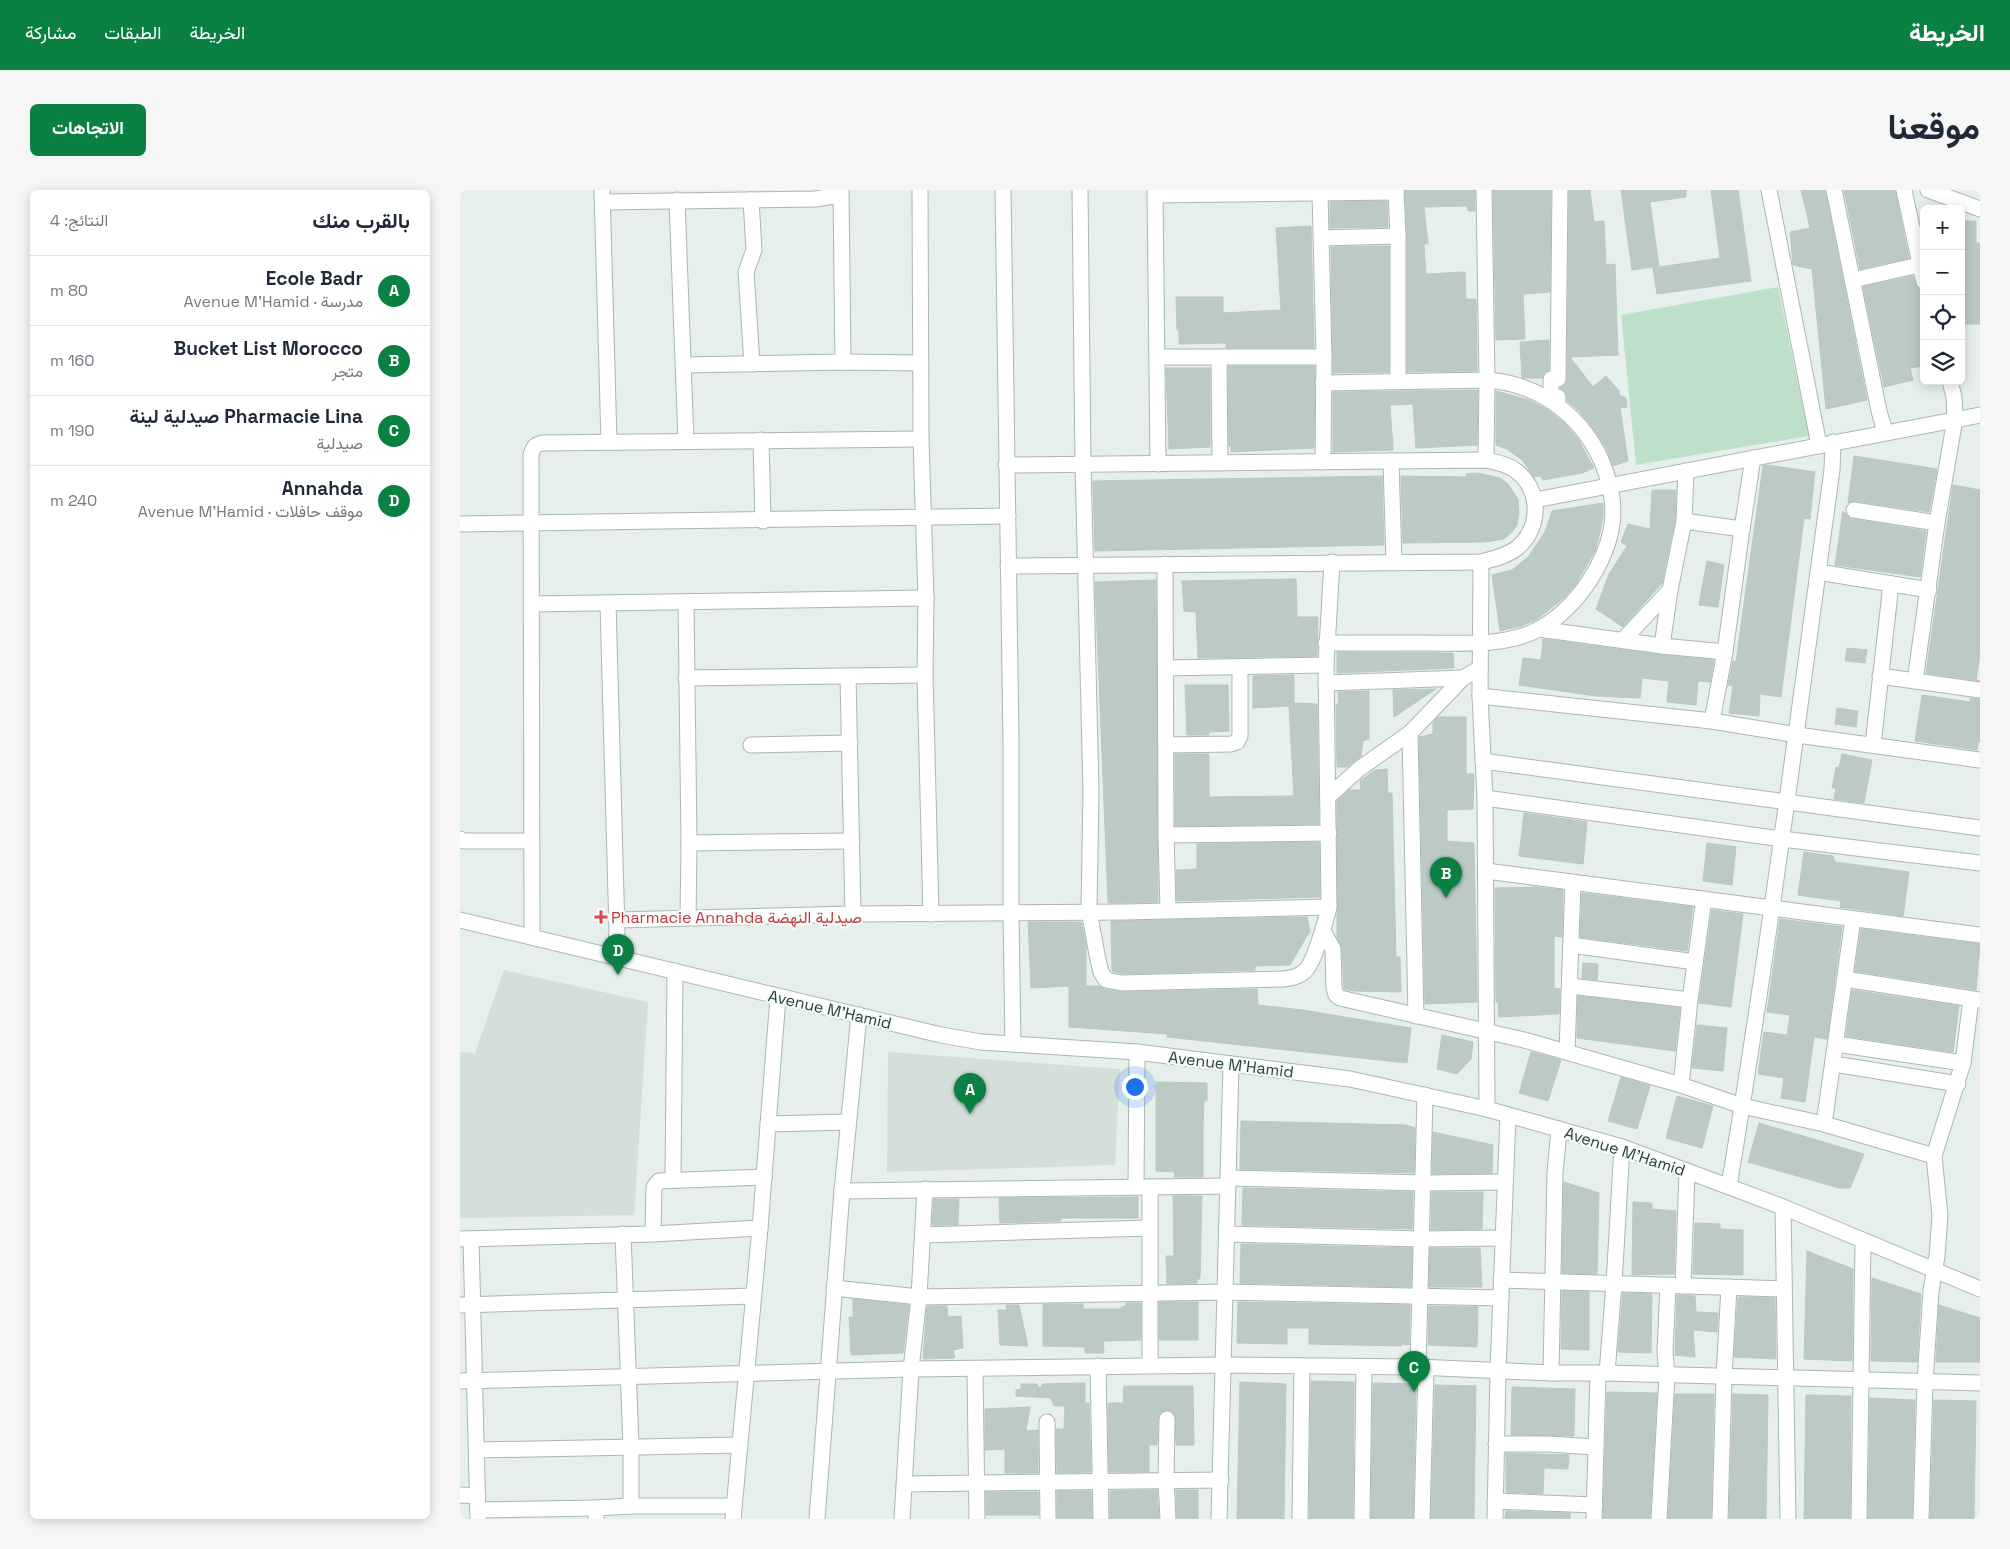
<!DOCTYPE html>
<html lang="ar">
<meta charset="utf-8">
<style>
:root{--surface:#fff;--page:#f6f6f7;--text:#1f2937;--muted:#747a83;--line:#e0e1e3;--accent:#0b8043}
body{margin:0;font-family:"Space Grotesk",Vazirmatn,sans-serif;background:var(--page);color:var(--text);direction:rtl}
.controls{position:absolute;right:15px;top:15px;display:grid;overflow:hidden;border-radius:8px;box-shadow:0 2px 12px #0003}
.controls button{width:45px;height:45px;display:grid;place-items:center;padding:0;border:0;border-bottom:1px solid var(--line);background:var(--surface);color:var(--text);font:25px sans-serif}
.you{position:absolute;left:674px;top:896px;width:18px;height:18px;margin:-12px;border:4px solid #fff;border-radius:50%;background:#1a73e8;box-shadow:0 0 0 8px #1a73e833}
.badge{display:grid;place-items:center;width:32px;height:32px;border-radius:50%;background:var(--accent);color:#fff;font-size:16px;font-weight:700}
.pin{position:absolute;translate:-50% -41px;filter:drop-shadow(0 1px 2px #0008)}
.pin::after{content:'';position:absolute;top:26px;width:18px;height:15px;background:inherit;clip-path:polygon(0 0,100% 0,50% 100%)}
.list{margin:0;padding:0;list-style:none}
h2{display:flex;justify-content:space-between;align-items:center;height:65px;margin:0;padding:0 20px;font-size:21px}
h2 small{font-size:16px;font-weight:400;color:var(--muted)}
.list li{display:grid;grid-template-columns:32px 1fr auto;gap:15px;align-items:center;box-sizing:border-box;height:70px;padding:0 20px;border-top:1px solid var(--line)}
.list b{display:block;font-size:19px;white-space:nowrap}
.list p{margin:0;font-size:16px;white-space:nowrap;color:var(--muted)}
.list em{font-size:16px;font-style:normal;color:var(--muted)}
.icon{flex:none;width:28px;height:28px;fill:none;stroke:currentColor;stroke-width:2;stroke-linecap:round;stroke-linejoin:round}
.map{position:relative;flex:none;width:1520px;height:1329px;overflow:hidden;direction:ltr;border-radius:8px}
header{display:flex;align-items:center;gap:30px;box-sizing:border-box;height:70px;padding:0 25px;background:var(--accent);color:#fff}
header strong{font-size:24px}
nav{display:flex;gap:28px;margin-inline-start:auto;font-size:18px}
.intro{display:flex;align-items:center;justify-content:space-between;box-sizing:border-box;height:120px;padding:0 30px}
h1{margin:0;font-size:35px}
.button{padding:12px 22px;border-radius:8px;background:var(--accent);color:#fff;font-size:18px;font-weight:700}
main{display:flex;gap:30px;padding:0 30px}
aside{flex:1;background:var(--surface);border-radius:8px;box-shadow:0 2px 12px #0003}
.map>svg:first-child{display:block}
</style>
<header>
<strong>الخريطة</strong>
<nav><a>الخريطة</a><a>الطبقات</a><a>مشاركة</a></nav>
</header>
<div class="intro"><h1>موقعنا</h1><a class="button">الاتجاهات</a></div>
<main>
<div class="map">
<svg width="1520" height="1329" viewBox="0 0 1520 1329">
<rect width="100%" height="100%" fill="#e6efeb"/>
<g fill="#d4dfda">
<polygon points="44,780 188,812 174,1025 0,1028 0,862 15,863"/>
<polygon points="428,862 660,879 655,975 427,982"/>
</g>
<polygon fill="#bfe0c8" points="1318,97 1349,246 1176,275 1161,125"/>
<g fill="#bbcac4" stroke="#b8c9c2">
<polygon points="945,0 1015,0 1015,21 1008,21 1007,16 964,17 968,54 964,54 966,84 1005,82 1006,109 1016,109 1017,181 947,182 947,46"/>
<polygon points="1033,0 1091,0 1090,102 1063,104 1065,149 1036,150"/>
<polygon points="1109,0 1130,0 1134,32 1144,31 1146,75 1155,74 1158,165 1110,167 1133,197 1146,186 1159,201 1159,205 1166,208 1167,217 1160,218 1168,271 1153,276 1146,258 1133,238 1118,220 1107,211 1106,203 1100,198 1106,194 1107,189"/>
<polygon points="1161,0 1226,0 1226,7 1190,12 1199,76 1172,80"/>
<polygon points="1251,0 1278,0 1291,91 1197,104 1193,78 1260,68"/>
<polygon points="1341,0 1365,0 1407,210 1366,219 1352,79 1333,75 1330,42 1350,38"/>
<polygon points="1384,0 1435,0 1449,68 1400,79"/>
<polygon points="927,11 928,37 870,38 870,12"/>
<polygon points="1501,31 1516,31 1516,53 1520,53 1520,134 1501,134"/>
<polygon points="851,36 854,158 766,158 766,153 719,154 719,140 717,140 716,107 763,107 763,123 821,120 816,38"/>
<polygon points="929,56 929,182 873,183 871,57"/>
<polygon points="1453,86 1455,94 1459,99 1464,126 1464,176 1450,178 1453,190 1424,197 1403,97"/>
<polygon points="1089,150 1089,180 1083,184 1082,188 1062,188 1060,152"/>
<polygon points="768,176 855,176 854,258 771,262 771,256 769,256"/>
<polygon points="706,178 750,178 750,257 709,259"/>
<polygon points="1018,200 1017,255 956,258 953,214 930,215 933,260 873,262 873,202"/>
<polygon points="1036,201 1069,210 1088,220 1104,233 1118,249 1134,278 1122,283 1083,290 1081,286 1074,287 1062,270 1047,259 1036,255"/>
<polygon points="1394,266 1477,279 1469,322 1395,311 1388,313"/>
<polygon points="1307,275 1355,282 1350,329 1344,328 1321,507 1300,504 1299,526 1269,523 1273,496 1268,495 1273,471 1276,472 1303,276"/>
<polygon points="1018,283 1040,288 1048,294 1058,309 1059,323 1057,335 1051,343 1044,349 1025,352 943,353 941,286 1006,287 1006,284"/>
<polygon points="922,286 924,355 635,361 633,291"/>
<polygon points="1493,295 1520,300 1520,464 1516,490 1520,491 1466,483"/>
<polygon points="1192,300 1216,300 1215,330 1202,393 1163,437 1136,419 1149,384 1167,356 1161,352 1168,334 1190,339"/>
<polygon points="1143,313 1143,326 1140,343 1135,361 1116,394 1104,408 1076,430 1061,436 1040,441 1032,385 1052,380 1068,367 1085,342 1092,321"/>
<polygon points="1383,321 1388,327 1393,329 1466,341 1460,387 1375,375"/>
<polygon points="1247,371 1264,375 1258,417 1239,415"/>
<polygon points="836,389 837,427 858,427 857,466 738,468 736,422 724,421 722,391"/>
<polygon points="696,390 698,712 650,713 648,712 635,392"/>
<polygon points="1083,449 1201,465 1254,470 1250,492 1238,491 1236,515 1207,512 1209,491 1182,488 1180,508 1136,506 1059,495 1063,468 1081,470"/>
<polygon points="1387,458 1407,460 1405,473 1385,471"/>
<polygon points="877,462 993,463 994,478 877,483"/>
<polygon points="834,485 834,513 857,514 859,634 715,636 715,564 749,564 749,607 834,606 829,516 793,518 793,486"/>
<polygon points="725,495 768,495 769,541 749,542 749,545 727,545"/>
<polygon points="976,499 934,527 933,500"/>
<polygon points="909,501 909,549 903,551 901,566 887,577 877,577 876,514 879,514 878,502"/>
<polygon points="1462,505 1510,512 1510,508 1520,509 1520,552 1518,552 1517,560 1455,551"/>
<polygon points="1377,518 1398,521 1396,537 1375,534"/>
<polygon points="978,527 1006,527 1006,584 1014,584 1013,619 987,620 987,651 1014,653 1017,812 965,814 959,547 973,544 973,533"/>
<polygon points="1382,564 1412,570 1404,613 1374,609 1376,598 1372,598 1376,577 1379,578"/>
<polygon points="927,579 928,603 932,603 936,767 940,767 941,802 894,801 884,799 882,759 877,747 877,611 889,600 901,600 900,591 915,580"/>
<polygon points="1064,623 1127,632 1123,674 1059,666"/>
<polygon points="859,652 860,707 717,711 716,680 737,679 737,654"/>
<polygon points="1247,653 1276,657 1272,695 1243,691"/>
<polygon points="1344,662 1373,666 1375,672 1449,682 1443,726 1380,717 1381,711 1338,705"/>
<polygon points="1076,697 1103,700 1102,747 1094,746 1094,798 1100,799 1099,824 1039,827 1038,812 1036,812 1035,698"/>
<polygon points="1122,703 1233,717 1227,761 1120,747"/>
<polygon points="1252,720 1283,724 1271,817 1239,813"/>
<polygon points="847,727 850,741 830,775 795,776 795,780 663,784 652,781 651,731"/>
<polygon points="1320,729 1382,737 1367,849 1354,847 1345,912 1321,908 1324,888 1298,884 1304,842 1327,845 1330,825 1307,822"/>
<polygon points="568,732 621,732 626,754 626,796 639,796 644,799 662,802 797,799 798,815 843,820 951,838 947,873 707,847 707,844 609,837 609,796 571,798"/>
<polygon points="1401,739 1520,754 1516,800 1395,781"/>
<polygon points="1123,773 1138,774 1137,790 1122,788"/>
<polygon points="1392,800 1499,816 1493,862 1386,846"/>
<polygon points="1118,806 1220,818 1215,861 1117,848"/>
<polygon points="1237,835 1267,838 1263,881 1232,878"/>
<polygon points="982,845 1013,852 1011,869 997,884 977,879"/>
<polygon points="1071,862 1101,870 1088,911 1059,903"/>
<polygon points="1161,887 1190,896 1177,939 1148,931"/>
<polygon points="696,892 747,893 747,911 744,911 743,938 743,987 714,987 715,982 696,981"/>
<polygon points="1217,906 1253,916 1242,958 1206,948"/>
<polygon points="781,931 946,935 955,938 954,983 780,979"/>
<polygon points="1299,933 1404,964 1390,998 1379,998 1288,972"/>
<polygon points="973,942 1033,955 1032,983 972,984"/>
<polygon points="1104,992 1139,1003 1137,1084 1102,1083"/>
<polygon points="783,998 953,1002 952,1039 782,1035"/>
<polygon points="972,1002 1023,1002 1022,1039 971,1040"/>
<polygon points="713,1006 742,1006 740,1089 737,1089 737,1093 707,1094 706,1066 714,1066"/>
<polygon points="678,1007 678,1028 601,1028 601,1031 540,1033 539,1008"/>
<polygon points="474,1009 499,1009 498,1035 472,1035"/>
<polygon points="1173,1012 1192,1013 1192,1019 1216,1021 1214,1084 1172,1085"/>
<polygon points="1235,1033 1260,1034 1260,1039 1283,1040 1283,1085 1233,1084"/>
<polygon points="781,1054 952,1058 951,1097 780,1093"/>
<polygon points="970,1058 1020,1058 1022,1097 969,1097"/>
<polygon points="1347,1061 1393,1079 1392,1171 1344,1169"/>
<polygon points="1412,1088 1461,1104 1457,1172 1411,1171"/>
<polygon points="1102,1101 1129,1102 1129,1160 1101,1159"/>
<polygon points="1163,1103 1192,1104 1191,1163 1158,1162"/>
<polygon points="1217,1105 1235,1106 1236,1122 1258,1123 1257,1142 1233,1140 1235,1167 1215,1165"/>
<polygon points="1278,1107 1315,1108 1316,1169 1274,1167"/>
<polygon points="393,1109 449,1115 443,1163 391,1165 389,1127 393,1127"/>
<rect x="699" y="1112" width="39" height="38"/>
<polygon points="778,1112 950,1115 949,1155 941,1154 941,1156 849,1154 849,1138 827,1138 827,1154 777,1153"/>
<polygon points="666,1113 681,1113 681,1150 643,1151 644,1163 625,1163 625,1157 583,1156 583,1114 623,1114 623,1119 661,1119 661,1117 666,1116"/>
<polygon points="546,1115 559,1115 568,1156 540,1155 538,1120 547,1120"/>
<polygon points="1479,1115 1520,1128 1520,1172 1476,1172"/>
<polygon points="467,1116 487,1116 488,1127 501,1126 503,1158 493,1160 495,1168 463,1169"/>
<polygon points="969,1116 1018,1117 1017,1157 968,1155"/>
<polygon points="851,1191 894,1192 893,1329 849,1329"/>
<polygon points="780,1192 826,1194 824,1329 777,1329"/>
<polygon points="625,1193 625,1213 629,1213 631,1282 597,1283 596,1239 604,1239 605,1216 594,1216 591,1208 556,1206 556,1200 561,1199 561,1194 577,1194 578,1197 582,1197 582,1194"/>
<polygon points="913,1193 956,1194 953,1329 911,1329"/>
<polygon points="975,1195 1016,1196 1014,1329 971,1329"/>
<polygon points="664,1196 733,1196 734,1255 716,1255 715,1225 711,1221 703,1221 698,1228 697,1255 689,1255 689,1282 649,1282 648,1213 663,1213"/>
<polygon points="1052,1197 1115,1199 1114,1246 1051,1245"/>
<polygon points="1147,1202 1197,1203 1190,1329 1143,1329"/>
<polygon points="1215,1204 1254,1204 1251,1329 1208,1329"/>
<polygon points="1273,1204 1308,1205 1306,1329 1269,1329"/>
<polygon points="1346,1205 1391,1206 1390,1329 1344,1329"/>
<polygon points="1410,1208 1455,1210 1452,1329 1408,1329"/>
<polygon points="1474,1210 1516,1211 1514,1329 1470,1329"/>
<polygon points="570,1217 566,1241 578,1240 578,1283 545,1283 545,1259 525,1260 525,1219"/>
<polygon points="1046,1263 1109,1265 1108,1279 1084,1278 1083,1304 1046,1302"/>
<polygon points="697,1300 699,1329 650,1329 650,1301"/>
<polygon points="716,1300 738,1300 738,1329 717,1329"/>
<polygon points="597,1301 631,1301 632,1329 597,1329"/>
<polygon points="526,1302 578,1302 579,1325 526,1325"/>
<polygon points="1046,1321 1110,1323 1110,1329 1045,1329"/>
</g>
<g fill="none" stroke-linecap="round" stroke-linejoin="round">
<defs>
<g id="minor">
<polyline points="142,0 149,252"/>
<polyline points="381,0 383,172"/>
<polyline points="460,0 461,249 466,408 465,485 471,724"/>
<polyline points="543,0 551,551 551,724 553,854"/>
<path d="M620,0l3,274 8,326 -2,121 9,49 3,12 5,8 16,3 161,-4c9,-1 15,-2 22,-8 9,-8 21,-51 24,-64l-3,-242 6,-103"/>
<polyline points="695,0 698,274"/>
<polyline points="936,0 938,46 938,191"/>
<polyline points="1024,0 1027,190 1026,270"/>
<polyline points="1309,0 1359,255"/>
<polyline points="1374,0 1419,221 1425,242"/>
<polyline points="1444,0 1464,92"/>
<polyline points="1468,0 1520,19"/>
<polyline points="860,3 864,167 863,272"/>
<polyline points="695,5 936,2"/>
<polyline points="217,10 226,251"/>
<polyline points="291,10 294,60 286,82 292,174"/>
<polyline points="143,12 355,9 381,5"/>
<polyline points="862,48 938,46"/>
<polyline points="1393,90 1459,75"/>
<polyline points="698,167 864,167"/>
<polyline points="759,167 760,273"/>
<polyline points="224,175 383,172 461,173"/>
<path d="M863,193l164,-3c66,5 115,53 125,118 7,49 -30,106 -71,130 -34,19 -79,15 -116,15 -33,0 -66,0 -99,0"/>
<polyline points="1098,209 1098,207 1091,207 1091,189 1098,189 1100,0"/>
<polyline points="301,250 303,331"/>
<polyline points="931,271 934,372"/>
<path d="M546,275l480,-5c9,2 21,4 29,10 26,19 27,57 2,78 -10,8 -24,11 -36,14l-473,4"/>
<polyline points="1075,310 1520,225"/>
<polyline points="1394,320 1477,333"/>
<polyline points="1224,331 1282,339 1265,462 1252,531"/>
<polyline points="0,334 548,326"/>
<polyline points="1282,339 1293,268"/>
<polyline points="1021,372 1020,506 1025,608 1027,919"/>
<polyline points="705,374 706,645 708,720"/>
<polyline points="1358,382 1469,400"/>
<polyline points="226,412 229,653 228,728"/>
<polyline points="148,413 157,742 155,766"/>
<polyline points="72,414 466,408"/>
<polyline points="1079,439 1202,456 1210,400 1224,331 1226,281"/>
<polyline points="1163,450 1210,400"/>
<polyline points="1202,456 1265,462"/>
<polyline points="706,478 866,475"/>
<polyline points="388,486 393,724"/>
<polyline points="1420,486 1520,500"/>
<polyline points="226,488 465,485"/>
<polyline points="1455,491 1477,333 1495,229 1494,207 1490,191"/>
<polyline points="866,493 1003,488"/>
<polyline points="1020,506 1252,531 1337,545 1520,570"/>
<polyline points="950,543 956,826"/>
<polyline points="291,555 390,553"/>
<polyline points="707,555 771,554 777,552 780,546 780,477"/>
<polyline points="1413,555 1431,394"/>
<polyline points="1023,571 1520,638"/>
<polyline points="868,607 899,579 950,543 1003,488 1020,478"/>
<polyline points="1025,608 1322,649 1520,673"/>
<polyline points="706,645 869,643"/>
<polyline points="0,649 4,651 71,651"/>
<polyline points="229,653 392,651"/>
<polyline points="1026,681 1520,745"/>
<polyline points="0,730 481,845 521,852 677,862 890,889 1027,919 1162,957 1227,981 1323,1017 1520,1099"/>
<polyline points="156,730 393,724 665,722 869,717"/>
<polyline points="863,741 873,759 874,798 876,805 880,808 1064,850 1221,895 1282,916 1364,934 1474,966"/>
<path d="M72,747l-1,-482c2,-7 3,-10 11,-12l379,-4"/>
<polyline points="1111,755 1235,772"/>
<polyline points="1385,789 1520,810"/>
<polyline points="1110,796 1230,810"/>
<polyline points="1376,854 1503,873"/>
<polyline points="1107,862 1113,692"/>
<polyline points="1374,874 1498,894"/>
<polyline points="1221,895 1230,810 1244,709"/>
<polyline points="308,934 388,932"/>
<polyline points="1364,934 1393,729"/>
<polyline points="769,988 963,993 1045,992"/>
<polyline points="213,990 215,781"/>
<path d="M1269,996c40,-238 70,-477 103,-716l1,-28"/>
<polyline points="676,997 677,862"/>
<polyline points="690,997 690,1175"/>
<polyline points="382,1001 768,996"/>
<polyline points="1323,1017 1328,1329"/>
<polyline points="163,1044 171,1256 171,1316 274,1316"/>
<polyline points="193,1044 194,997 199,991 304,987"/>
<polyline points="767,1044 962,1049 1043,1048"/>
<polyline points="463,1045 689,1038"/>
<polyline points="0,1049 193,1044 300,1038"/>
<polyline points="11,1049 18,1329"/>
<polyline points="1041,1090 1324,1099"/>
<polyline points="1223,1096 1227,981"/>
<polyline points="374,1098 459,1107 766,1102 1041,1108"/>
<polyline points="0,1115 293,1106"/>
<polyline points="638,1176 641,1329"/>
<polyline points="958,1177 965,905"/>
<polyline points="515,1179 517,1329"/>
<polyline points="1091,1183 1095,983 1099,939"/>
<polyline points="1147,1183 1154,1094 1162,957"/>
<polyline points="0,1191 451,1179 764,1175 958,1177 1091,1183 1147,1183 1520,1193"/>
<polyline points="707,1229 706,1290 708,1329"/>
<polyline points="587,1232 588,1329"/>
<polyline points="1036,1254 1087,1254 1136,1257"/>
<polyline points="17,1260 280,1255"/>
<polyline points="445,1294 761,1290"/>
<polyline points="0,1305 18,1306"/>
<polyline points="1035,1311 1135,1315"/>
<polyline points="18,1320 136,1318"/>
<polyline points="136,1329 136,1318 171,1316"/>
<polyline points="273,1329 300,1038 318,807"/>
<polyline points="357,1329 382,1001 399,825"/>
<polyline points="442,1329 451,1179 459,1107 465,999"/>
<polyline points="759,1329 771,874"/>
<polyline points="840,1329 842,1176"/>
<polyline points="902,1329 904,1177"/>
<polyline points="962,1329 966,1178"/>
<polyline points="1035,1329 1038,1181 1048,925"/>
<polyline points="1134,1329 1138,1184"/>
<polyline points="1199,1329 1207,1185 1205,1162 1208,1095"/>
<polyline points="1260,1329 1264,1187 1269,1097"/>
<polyline points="1399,1329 1403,1051"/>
<polyline points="1461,1329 1465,1192 1471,1101 1477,1066 1480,1026 1474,966 1503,873 1511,809"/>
</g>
</defs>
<use href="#minor" stroke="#a8b8b2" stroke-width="17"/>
<use href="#minor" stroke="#fff" stroke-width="15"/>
</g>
<path fill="#e0444e" stroke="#f7fbf9" stroke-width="2" d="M138.5 719.5h5v5h5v5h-5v5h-5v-5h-5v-5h5z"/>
<g text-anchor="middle" stroke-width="4.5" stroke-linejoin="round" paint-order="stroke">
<g font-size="16" fill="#be3a42" stroke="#f7fbf9" text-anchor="start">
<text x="151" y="733">Pharmacie Annahda صيدلية النهضة</text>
</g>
<g font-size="16" fill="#24423a" stroke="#f7fbf9">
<text transform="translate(370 819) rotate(13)" y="6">Avenue M'Hamid</text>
<text transform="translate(771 874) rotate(7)" y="6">Avenue M'Hamid</text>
<text transform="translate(1165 961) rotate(18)" y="6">Avenue M'Hamid</text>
</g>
</g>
</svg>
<div class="controls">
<button>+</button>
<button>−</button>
<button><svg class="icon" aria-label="locate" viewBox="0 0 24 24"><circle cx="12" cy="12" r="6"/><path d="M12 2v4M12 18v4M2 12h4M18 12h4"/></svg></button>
<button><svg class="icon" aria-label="layers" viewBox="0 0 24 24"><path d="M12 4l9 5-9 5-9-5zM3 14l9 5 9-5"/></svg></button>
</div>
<div class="you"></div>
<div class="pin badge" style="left:510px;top:924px">A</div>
<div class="pin badge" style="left:986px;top:708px">B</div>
<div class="pin badge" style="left:954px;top:1202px">C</div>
<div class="pin badge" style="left:158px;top:785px">D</div>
</div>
<aside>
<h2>بالقرب منك<small>النتائج: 4</small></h2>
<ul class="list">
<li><span class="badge">A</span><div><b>Ecole Badr</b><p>مدرسة · Avenue M'Hamid</p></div><em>80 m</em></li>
<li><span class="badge">B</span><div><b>Bucket List Morocco</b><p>متجر</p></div><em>160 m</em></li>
<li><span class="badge">C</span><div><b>Pharmacie Lina صيدلية لينة</b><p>صيدلية</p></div><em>190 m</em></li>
<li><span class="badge">D</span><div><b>Annahda</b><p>موقف حافلات · Avenue M'Hamid</p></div><em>240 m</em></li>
</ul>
</aside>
</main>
